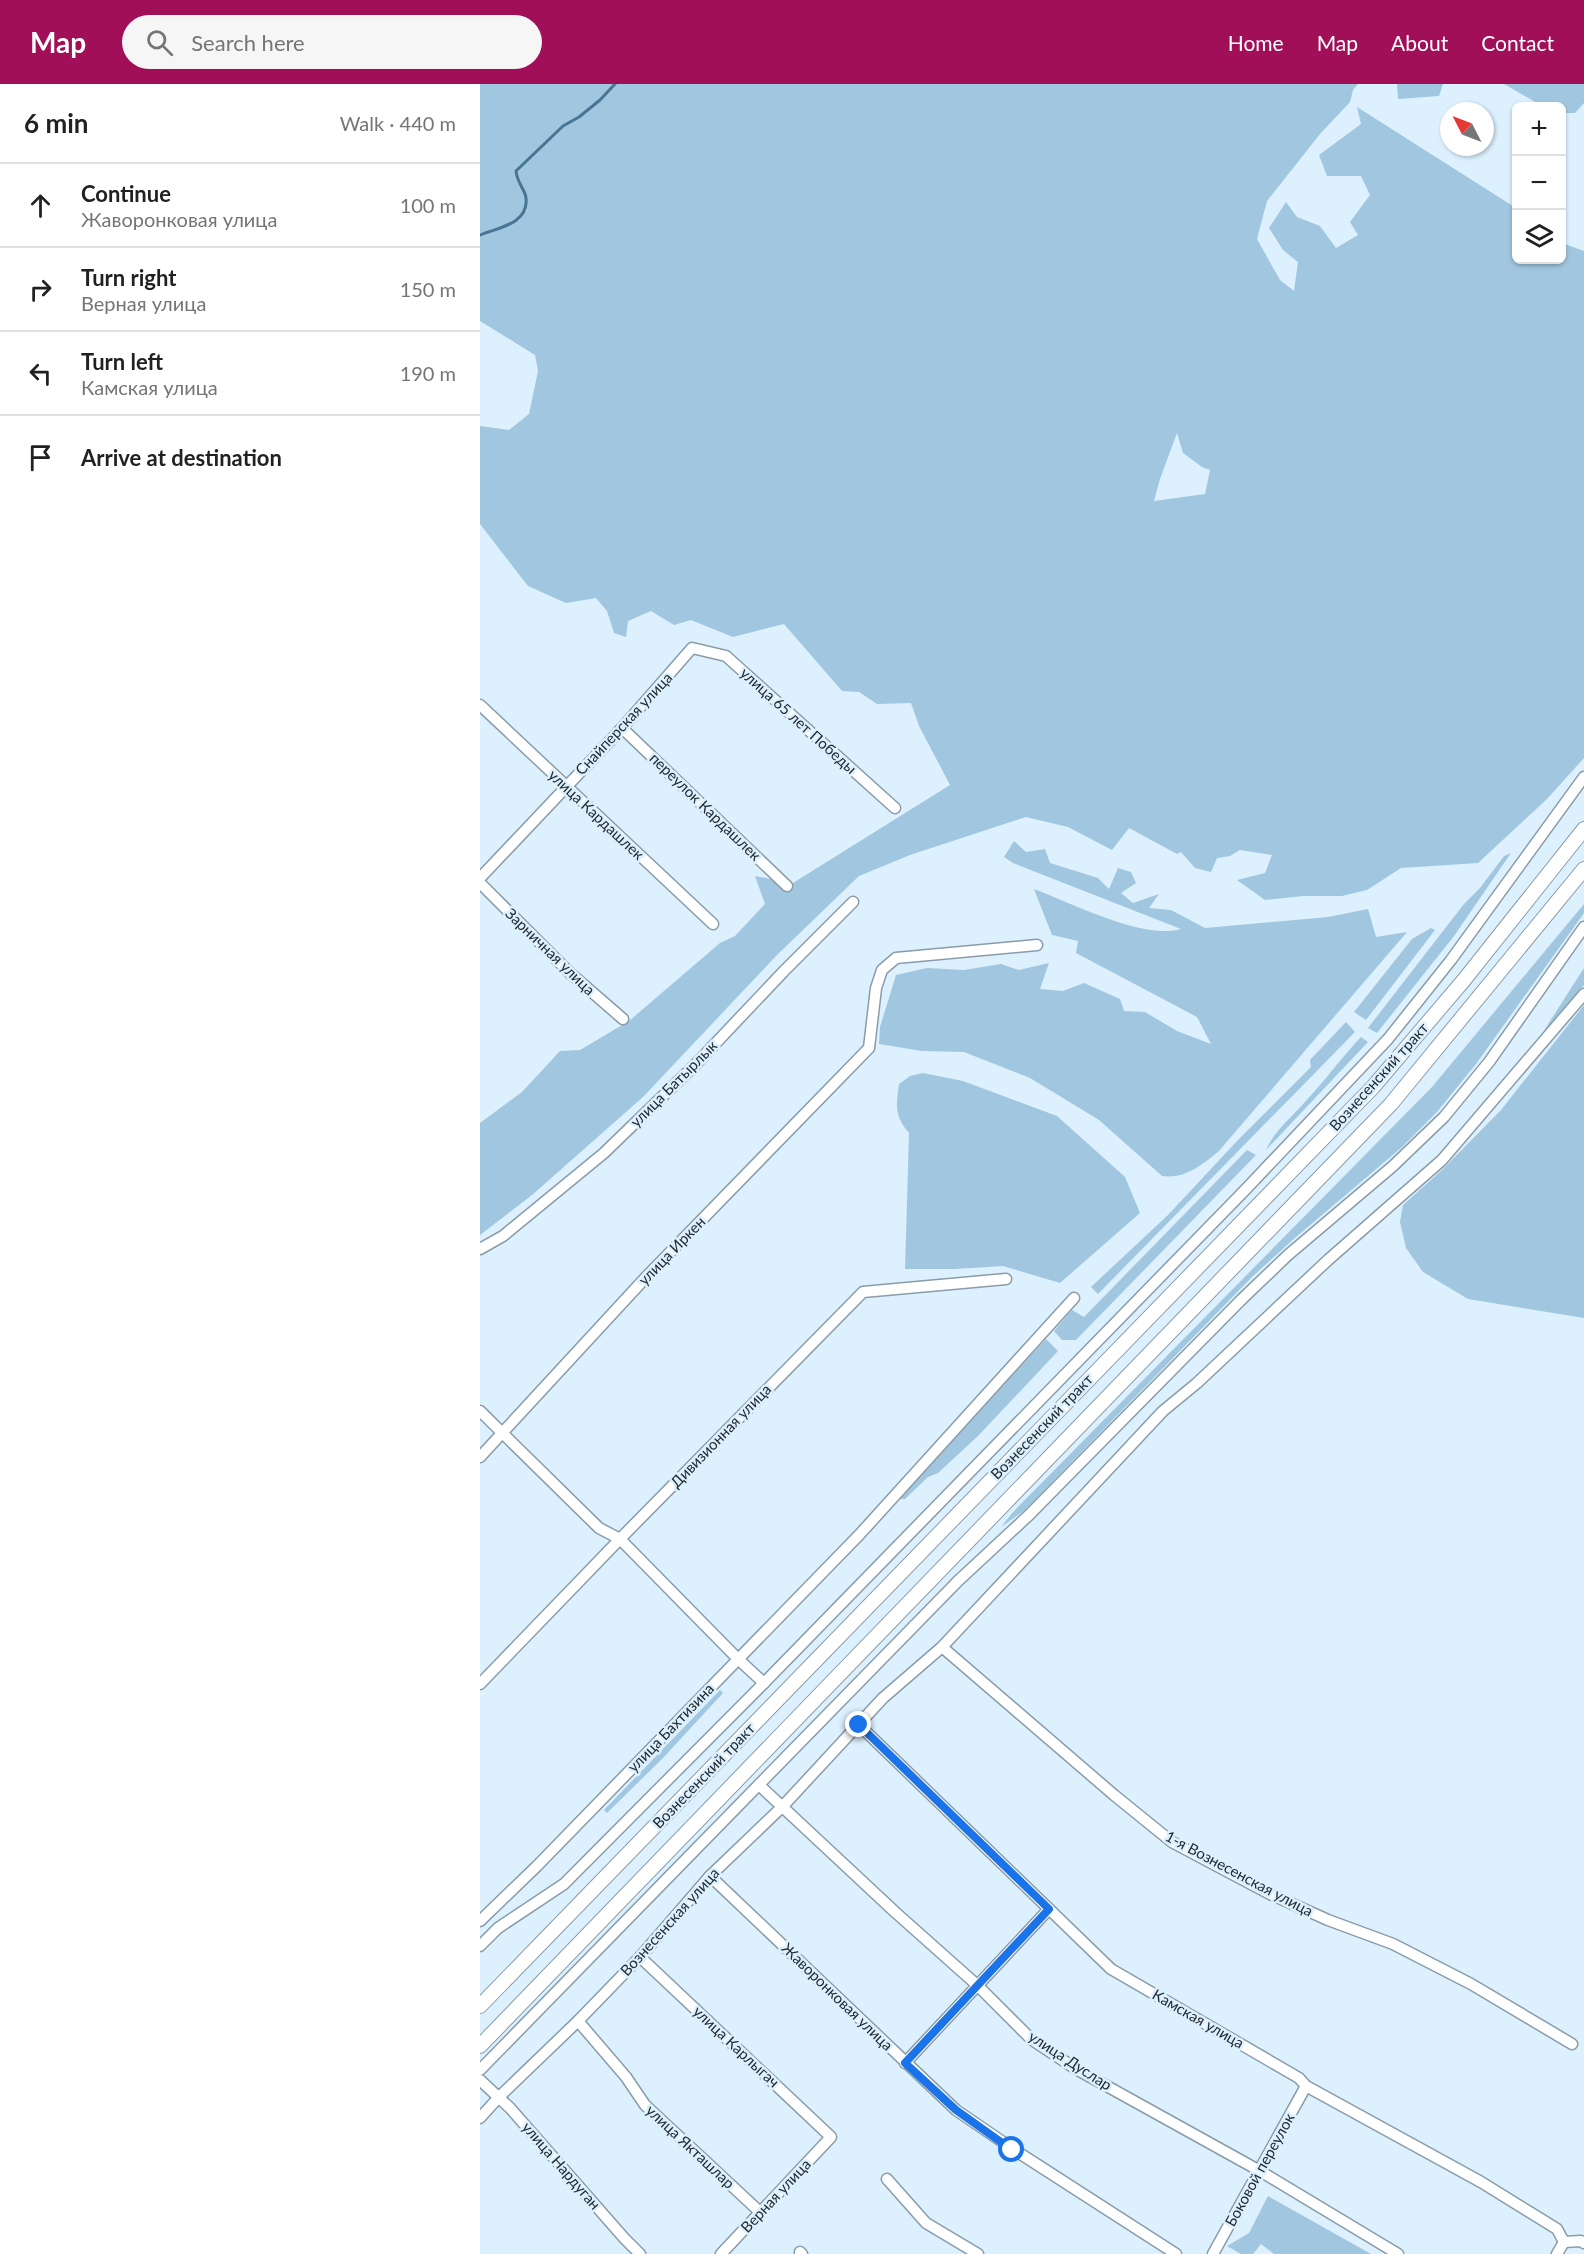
<!DOCTYPE html>
<meta charset="utf-8">
<style>
:root{--surface:#fff;--page:#f6f6f6;--text:#202124;--muted:#757577;--line:#e0e0e0;--accent:#a00f58}
body{margin:0;font-family:Lato,sans-serif;background:var(--page);color:var(--text)}
.controls{position:absolute;right:18px;top:18px;display:grid;overflow:hidden;border-radius:9px;box-shadow:0 2px 4px #0004}
.controls button{width:54px;height:54px;display:grid;place-items:center;padding:0;border:0;border-bottom:2px solid var(--line);background:var(--surface);color:var(--text);font:30px sans-serif}
.compass{position:absolute;left:960px;top:18px;width:54px;height:54px;border-radius:50%;background:var(--surface);box-shadow:0 2px 4px #0004;rotate:312deg}
.stop{position:absolute;width:18px;height:18px;margin:-14px;border:4px solid #1a73e8;border-radius:50%;background:#fff}
.stop.end{background:#1a73e8;border-color:#fff;box-shadow:0 2px 6px #0008}
.list{margin:0;padding:0;list-style:none}
h2{display:flex;justify-content:space-between;align-items:center;height:78px;margin:0;padding:0 24px;font-size:26px}
h2 small{font-size:20px;font-weight:400;color:var(--muted)}
.list li{display:grid;grid-template-columns:39px 1fr auto;gap:18px;align-items:center;box-sizing:border-box;height:84px;padding:0 24px;border-top:2px solid var(--line)}
.list b{display:block;font-size:22px;white-space:nowrap}
.list p{margin:0;font-size:20px;white-space:nowrap;color:var(--muted)}
.list em{font-size:20px;font-style:normal;color:var(--muted)}
.icon{flex:none;width:33px;height:33px;fill:none;stroke:currentColor;stroke-width:2;stroke-linecap:round;stroke-linejoin:round}
.map{position:relative;flex:none;width:1104px;height:2170px;overflow:hidden}
header{display:flex;align-items:center;gap:36px;box-sizing:border-box;height:84px;padding:0 30px;background:var(--accent);color:#fff}
header strong{font-size:28px}
nav{display:flex;gap:33px;margin-inline-start:auto;font-size:21px}
.search{width:420px;height:54px;background:var(--page);display:flex;align-items:center;gap:15px;box-sizing:border-box;padding:0 21px;border-radius:33px;color:var(--muted);font-size:22px}
main{display:flex}
aside{flex:1;background:var(--surface)}
.map>svg:first-child{display:block}
</style>
<header>
<strong>Map</strong>
<div class="search"><svg class="icon" aria-label="search" viewBox="0 0 24 24"><circle cx="10" cy="10" r="6"/><path d="M15 15l6 6"/></svg>Search here</div>
<nav><a>Home</a><a>Map</a><a>About</a><a>Contact</a></nav>
</header>
<main>
<aside>
<h2>6 min<small>Walk · 440 m</small></h2>
<ul class="list">
<li><svg class="icon" aria-label="ahead" viewBox="0 0 24 24"><path d="M12 20V5M6 11l6-6 6 6"/></svg><div><b>Continue</b><p>Жаворонковая улица</p></div><em>100 m</em></li>
<li><svg class="icon" aria-label="right" viewBox="0 0 24 24"><path d="M7 20v-9h11M14 6l5 5-5 5"/></svg><div><b>Turn right</b><p>Верная улица</p></div><em>150 m</em></li>
<li><svg class="icon" aria-label="left" viewBox="0 0 24 24"><path d="M17 20v-9H6M10 6l-5 5 5 5"/></svg><div><b>Turn left</b><p>Камская улица</p></div><em>190 m</em></li>
<li><svg class="icon" aria-label="arrive" viewBox="0 0 24 24"><path d="M6 21V4h12l-3 4 3 4H6"/></svg><div><b>Arrive at destination</b></div></li>
</ul>
</aside>
<div class="map">
<svg width="1104" height="2170" viewBox="0 0 1104 2170">
<rect width="100%" height="100%" fill="#dcf0fe"/>
<g fill="#a1c6e0" fill-rule="evenodd">
<path d="M0,0h878l-5,6 -3,12 -30,32 -53,67 -10,38 23,41 14,11 4,-29 -15,-12 -14,-22 17,-26 11,15 23,9 16,22 22,-13 -8,-13 20,-27 -9,-19h-34l-8,-21 42,-31 -4,-17 159,101v52h46v-17l22,8v507l-37,41 -69,64 -77,5 -34,22 -25,6h-39l-38,4 -28,-20 28,-7 7,-18 -32,-5 -10,6 -13,2 -6,14 -16,-4 -14,-16 -4,2 -48,-26 -17,22 -44,-23 -42,-10 -116,38 -51,21 -82,79 -134,142 -111,98 -52,40v-112l42,-31 38,-41 20,-1 49,-29 91,-78 15,-7 30,-32 -10,-28 38,7 157,-98 -31,-59 -8,-23 -34,1 -18,-12 -17,-1 -58,-67 -51,13 -42,-17 -17,5 -23,-14 -23,10 -2,16 -12,-4 -7,-22 -11,-13 -30,5 -38,-17 -48,-62v-98l29,4 20,-16 9,-43 -3,-16 -55,-34zM697,349l6,20 19,14 8,3 -5,24 -51,7 6,-22z"/>
<polygon points="917,0 963,0 959,12 918,15"/>
<polygon points="1024,0 1104,0 1104,19 1095,29 1082,29 1082,22 1062,22"/>
<path d="M534,757l12,11 19,-3 5,14 48,15 11,11 9,-21 13,4 5,11 -15,10 12,10 26,-9 -10,14 22,2 34,18 123,-11 40,-8 8,28 31,-5 -189,220c-18,14 -33,27 -56,24l-63,-56 -69,-42 -66,-26 -42,-1 -43,-7 1,-17 16,-52 31,-7 37,2 37,-6 18,6 30,-7 -9,26 23,2 21,-8 36,16 4,12 21,1 32,19 34,13 -14,-27 -121,-64 2,-12 -26,-6 -18,-46c38,14 108,51 147,40l-168,-66 -9,-6z"/>
<polygon points="1031,769 974,852 897,949 888,944 984,820 1000,804 1024,772"/>
<polygon points="1104,820 1104,829 996,980 957,1028 921,1064 816,1153 773,1192 545,1426 521,1443 533,1428 952,1003"/>
<polygon points="951,844 955,846 886,936 874,928 932,855"/>
<polygon points="1104,884 1104,901 1063,948"/>
<polygon points="1104,921 1104,1234 988,1215 943,1188 926,1164 920,1138 923,1121 963,1085 1021,1026"/>
<polygon points="866,938 875,948 618,1210 611,1203 688,1131 757,1057 831,983 830,976"/>
<path d="M881,953l7,5 -102,108c9,-20 24,-31 38,-47 20,-21 37,-45 57,-66z"/>
<path d="M443,989l40,8 94,35 68,61 15,36 -80,70 -57,-17 -48,3h-50l4,-136c-15,-18 -13,-27 -10,-49l11,-8z"/>
<polygon points="767,1066 776,1071 596,1256 582,1256 574,1247 592,1226 604,1233"/>
<polygon points="566,1255 578,1267 498,1352 458,1389 448,1393 425,1415 419,1415"/>
<polygon points="240,1606 243,1609 183,1674 127,1729 124,1726"/>
<polygon points="788,2112 891,2170 794,2170 781,2160 773,2170 761,2170 747,2162 769,2149"/>
</g>
<g fill="none" stroke-linecap="round" stroke-linejoin="round">
<path stroke="#477593" stroke-width="3" d="M0,151c17,-7 49,-11 46,-37 -1,-9 -9,-15 -10,-27l47,-45 16,-9 21,-17 15,-16"/>
<defs>
<g id="minor">
<polyline points="0,621 233,840"/>
<polyline points="142,644 307,802"/>
<polyline points="0,794 142,644 212,564 246,572 415,724"/>
<polyline points="0,799 90,889 143,935"/>
<polyline points="0,1165 23,1152 124,1069 216,980 304,887 373,818"/>
<polyline points="0,1327 119,1444 140,1455 258,1575 284,1599"/>
<polyline points="0,1373 168,1191 389,964 396,904 402,886 416,874 557,861"/>
<polyline points="462,1563 634,1711 692,1758 790,1810 848,1836 913,1860 991,1900 1092,1960"/>
<polyline points="0,1600 140,1455 383,1208 526,1195"/>
<polyline points="379,1641 631,1885 819,1994 826,2002 1001,2098 1077,2145 1084,2158 1101,2157 1104,2159"/>
<polyline points="279,1701 415,1828 497,1901 551,1955 596,1985 780,2087 918,2170"/>
<polyline points="230,1792 476,2026 533,2065 696,2170"/>
<polyline points="0,1837 57,1782 380,1450 594,1214"/>
<polyline points="0,1862 18,1844 84,1800 284,1599 766,1105 908,955 971,876 1104,693"/>
<polyline points="160,1873 351,2053 241,2170"/>
<polyline points="98,1937 146,1993 165,2021 281,2129"/>
<polyline points="425,1979 569,1825"/>
<polyline points="0,1986 478,1497 549,1431 762,1215 808,1171 913,1082 964,1033 1009,978 1104,843"/>
<polyline points="0,1996 30,2024 144,2154 160,2170"/>
<polyline points="0,2034 19,2013 98,1937 160,1873 230,1792 303,1722 403,1614 462,1563 683,1327 717,1299 848,1176 962,1076 1104,910"/>
<polyline points="407,2095 446,2139 498,2170"/>
<polyline points="320,2168 322,2170"/>
<polyline points="733,2170 826,2002"/>
<polyline points="1077,2170 1084,2158"/>
</g>
<g id="major">
<polyline points="0,1922 893,1003 984,896 1104,745"/>
<polyline points="0,1962 911,1020 1104,785"/>
</g>
</defs>
<use href="#minor" stroke="#8a9ca9" stroke-width="13"/>
<use href="#major" stroke="#8a9ca9" stroke-width="16"/>
<use href="#minor" stroke="#fff" stroke-width="10"/>
<use href="#major" stroke="#fff" stroke-width="14"/>
</g>
<g fill="none" stroke-linecap="round" stroke-linejoin="round">
<polyline stroke="#1a73e8" stroke-width="8" points="379,1641 569,1825 425,1979 476,2026 532,2066"/>
</g>
<g text-anchor="middle" stroke-width="5" stroke-linejoin="round" paint-order="stroke">
<g font-size="15" fill="#232b30" stroke="#dcf0fe">
<text transform="translate(318 637) rotate(42)" y="5">улица 65 лет Победы</text>
<text transform="translate(144 640) rotate(-47)" y="5">Снайперская улица</text>
<text transform="translate(225 723) rotate(44)" y="5">переулок Кардашлек</text>
<text transform="translate(116 731) rotate(43)" y="5">улица Кардашлек</text>
<text transform="translate(70 868) rotate(44)" y="5">Зарничная улица</text>
<text transform="translate(899 993) rotate(-48)" y="5">Вознесенский тракт</text>
<text transform="translate(194 1000) rotate(-45)" y="5">улица Батырлык</text>
<text transform="translate(192 1167) rotate(-46)" y="5">улица Иркен</text>
<text transform="translate(562 1343) rotate(-46)" y="5">Вознесенский тракт</text>
<text transform="translate(241 1352) rotate(-46)" y="5">Дивизионная улица</text>
<text transform="translate(191 1644) rotate(-46)" y="5">улица Бахтизина</text>
<text transform="translate(224 1692) rotate(-46)" y="5">Вознесенский тракт</text>
<text transform="translate(759 1790) rotate(28)" y="5">1-я Вознесенская улица</text>
<text transform="translate(190 1838) rotate(-48)" y="5">Вознесенская улица</text>
<text transform="translate(357 1913) rotate(44)" y="5">Жаворонковая улица</text>
<text transform="translate(718 1935) rotate(30)" y="5">Камская улица</text>
<text transform="translate(256 1963) rotate(43)" y="5">улица Карлыгач</text>
<text transform="translate(590 1977) rotate(33)" y="5">улица Дуслар</text>
<text transform="translate(210 2063) rotate(43)" y="5">улица Якташлар</text>
<text transform="translate(81 2082) rotate(49)" y="5">улица Нардуган</text>
<text transform="translate(780 2086) rotate(-61)" y="5">Боковой переулок</text>
<text transform="translate(296 2112) rotate(-47)" y="5">Верная улица</text>
</g>
</g>
</svg>
<div class="controls">
<button>+</button>
<button>−</button>
<button><svg class="icon" aria-label="layers" viewBox="0 0 24 24"><path d="M12 4l9 5-9 5-9-5zM3 14l9 5 9-5"/></svg></button>
</div>
<svg class="compass" viewBox="-18 -18 36 36"><path d="M0-13l5 13h-10z" fill="#e53935"/><path d="M0 13l5-13h-10z" fill="#757577"/></svg>
<div class="stop" style="left:532px;top:2066px"></div>
<div class="stop end" style="left:379px;top:1641px"></div>
</div>
</main>
